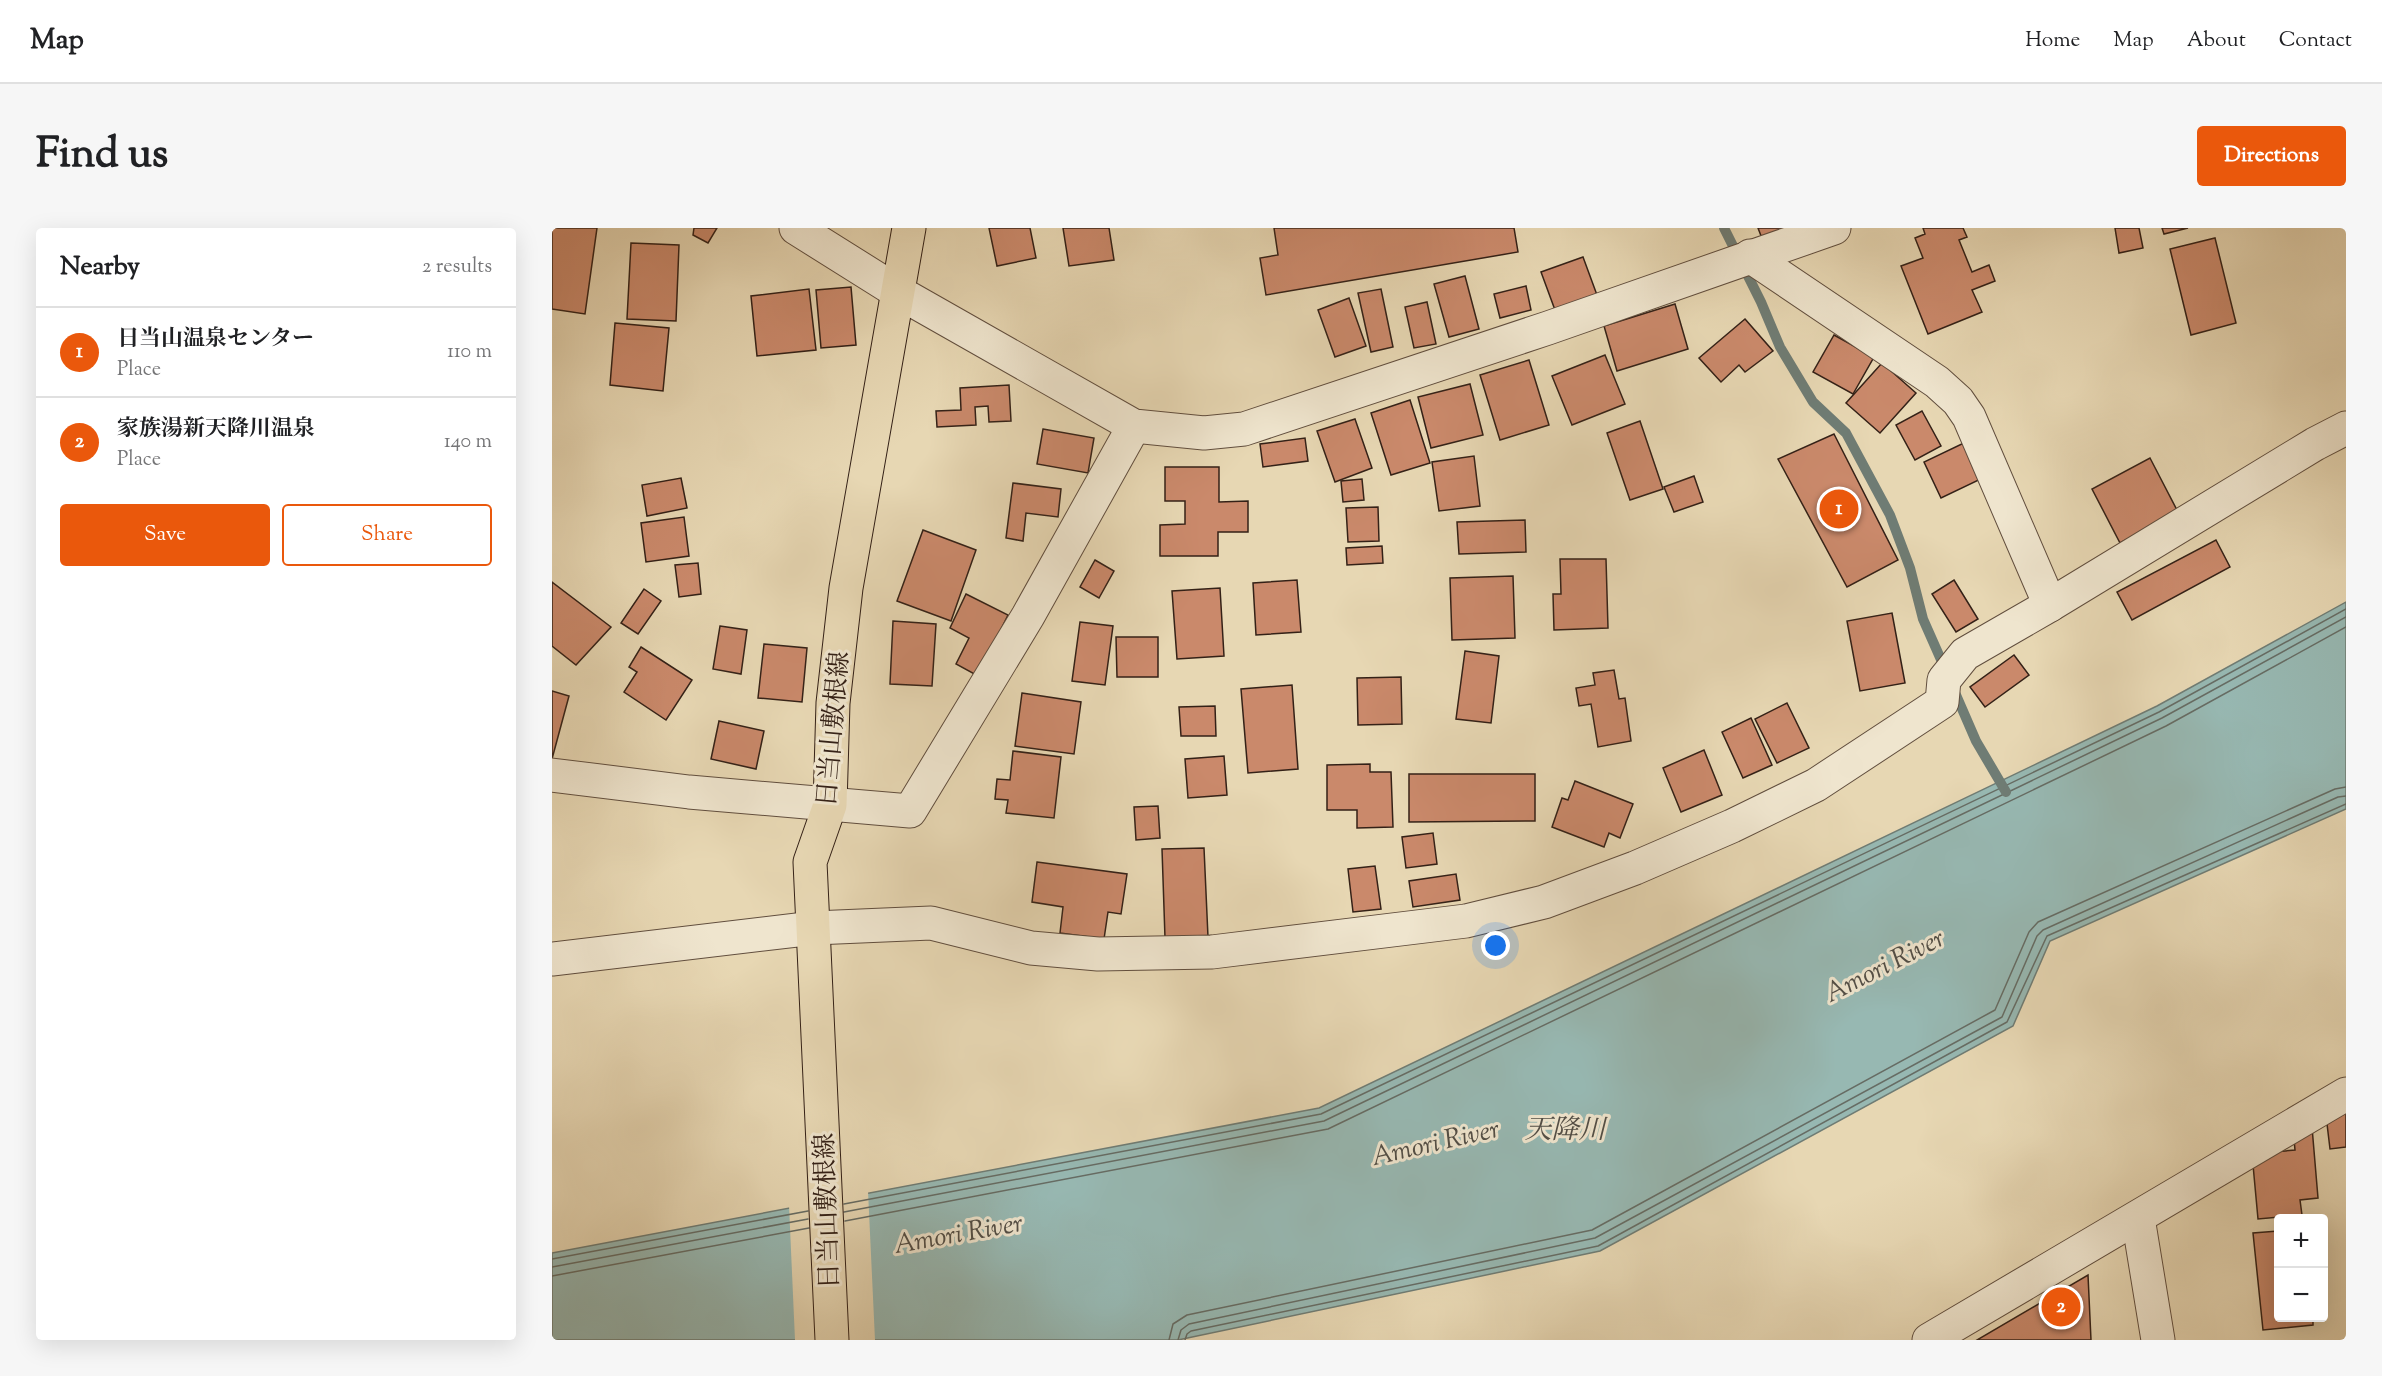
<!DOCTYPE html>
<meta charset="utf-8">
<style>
:root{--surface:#fff;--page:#f6f6f6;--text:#202124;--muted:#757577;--line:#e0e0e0;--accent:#ea580c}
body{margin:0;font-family:"Sorts Mill Goudy","Noto Serif JP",serif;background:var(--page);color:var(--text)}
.controls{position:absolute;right:18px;bottom:18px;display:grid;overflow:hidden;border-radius:6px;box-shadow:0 6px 24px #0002}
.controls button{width:54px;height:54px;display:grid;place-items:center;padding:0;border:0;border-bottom:2px solid var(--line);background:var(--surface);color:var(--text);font:30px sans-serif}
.you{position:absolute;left:944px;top:718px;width:21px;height:21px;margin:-15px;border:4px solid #fff;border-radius:50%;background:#1a73e8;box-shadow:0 0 0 9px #1a73e833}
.badge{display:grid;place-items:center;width:39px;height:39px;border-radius:50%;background:var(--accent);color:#fff;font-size:20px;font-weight:700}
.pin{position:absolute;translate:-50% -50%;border:3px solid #fff;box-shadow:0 2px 6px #0006}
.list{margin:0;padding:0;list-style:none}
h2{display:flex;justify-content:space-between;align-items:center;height:78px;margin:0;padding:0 24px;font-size:26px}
h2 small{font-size:20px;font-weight:400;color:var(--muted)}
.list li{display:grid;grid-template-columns:39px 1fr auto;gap:18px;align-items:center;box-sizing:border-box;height:90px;padding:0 24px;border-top:2px solid var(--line)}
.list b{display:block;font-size:22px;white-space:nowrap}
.list p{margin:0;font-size:20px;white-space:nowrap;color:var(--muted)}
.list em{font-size:20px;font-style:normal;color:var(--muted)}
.actions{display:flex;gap:12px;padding:18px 24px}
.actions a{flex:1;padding:14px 0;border:2px solid var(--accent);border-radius:6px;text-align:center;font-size:21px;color:var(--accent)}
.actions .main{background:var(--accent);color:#fff}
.map{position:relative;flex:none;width:1794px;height:1112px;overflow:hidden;border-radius:6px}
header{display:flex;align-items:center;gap:36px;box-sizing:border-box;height:84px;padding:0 30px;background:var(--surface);border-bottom:2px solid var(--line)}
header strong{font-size:28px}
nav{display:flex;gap:33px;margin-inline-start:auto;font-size:21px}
.intro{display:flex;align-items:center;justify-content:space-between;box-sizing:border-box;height:144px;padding:0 36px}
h1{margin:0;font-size:42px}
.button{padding:15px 27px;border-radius:6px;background:var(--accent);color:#fff;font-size:21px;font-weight:700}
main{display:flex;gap:36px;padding:0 36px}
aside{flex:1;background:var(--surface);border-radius:6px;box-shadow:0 6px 24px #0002}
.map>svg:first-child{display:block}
</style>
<header>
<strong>Map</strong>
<nav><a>Home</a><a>Map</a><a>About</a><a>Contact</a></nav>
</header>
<div class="intro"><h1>Find us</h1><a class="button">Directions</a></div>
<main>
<aside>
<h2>Nearby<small>2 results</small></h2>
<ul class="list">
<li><span class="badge">1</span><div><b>日当山温泉センター</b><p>Place</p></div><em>110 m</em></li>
<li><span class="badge">2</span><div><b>家族湯新天降川温泉</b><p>Place</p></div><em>140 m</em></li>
</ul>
<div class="actions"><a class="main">Save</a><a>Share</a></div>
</aside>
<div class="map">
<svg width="1794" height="1112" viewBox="0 0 1794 1112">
<rect width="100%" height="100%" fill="#e7d7b3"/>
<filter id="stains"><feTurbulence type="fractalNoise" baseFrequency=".00333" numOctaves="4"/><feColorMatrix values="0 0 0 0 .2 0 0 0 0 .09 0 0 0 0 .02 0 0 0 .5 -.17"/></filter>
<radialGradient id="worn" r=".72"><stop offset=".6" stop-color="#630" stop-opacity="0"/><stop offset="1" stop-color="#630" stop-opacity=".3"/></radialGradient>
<polygon fill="#97b8b2" stroke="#6f7c74" stroke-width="1.5" points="1794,374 1794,581 1498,713 1461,798 1048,1023 626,1112 0,1112 0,1025 767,880 1605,478"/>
<polygon fill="#e7d7b3" points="316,963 323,1112 243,1112 237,977"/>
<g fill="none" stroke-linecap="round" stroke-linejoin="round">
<g stroke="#666c64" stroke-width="1.5">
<polyline points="292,976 769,886 1607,484 1794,381"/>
<polyline points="292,984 772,893 1610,490 1794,389"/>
<polyline points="293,993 776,901 1614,498 1794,399"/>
<polyline points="0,1031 256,983"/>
<polyline points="0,1039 256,991"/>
<polyline points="0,1048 257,1000"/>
<polyline points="617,1112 621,1096 635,1087 1040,1002 1443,782 1477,704 1486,694 1783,561 1794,559"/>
<polyline points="626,1112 629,1102 637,1096 1043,1010 1450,789 1485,708 1491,702 1786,569 1794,568"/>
<polyline points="633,1112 635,1106 639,1103 1046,1018 1455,794 1495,708 1794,576"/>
</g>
<g stroke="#6f7c74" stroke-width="10">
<polyline points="1172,0 1209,74 1228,119 1261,174 1294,205 1338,287 1358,340 1371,391 1394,443"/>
<polyline points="1401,460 1424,513 1454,564"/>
</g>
</g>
<g fill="#ca896b" stroke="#342117" stroke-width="1.5">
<polygon points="0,0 45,0 33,86 0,81"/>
<polygon points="142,0 165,0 156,15 141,7"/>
<polygon points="437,0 478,0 484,30 445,38"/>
<polygon points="511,0 557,0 562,32 517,38"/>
<polygon points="722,0 962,0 966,24 714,67 708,30 726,27"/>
<polygon points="1206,0 1247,0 1211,13"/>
<polygon points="1371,0 1411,0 1415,9 1407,12 1420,44 1437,37 1443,53 1420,62 1430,84 1376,106 1349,38 1371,30 1363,10 1373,6"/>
<polygon points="1563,0 1587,0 1591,20 1567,25"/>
<polygon points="1610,0 1636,0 1612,6"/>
<polygon points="1663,10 1684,95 1639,107 1618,21"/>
<polygon points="79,15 127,17 124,93 75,91"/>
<polygon points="1031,29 1045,67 1003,82 989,44"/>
<polygon points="913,48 927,101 897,109 882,56"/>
<polygon points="974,58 979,82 948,90 942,66"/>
<polygon points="299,59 304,117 269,120 264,62"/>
<polygon points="257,61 264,122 205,128 199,68"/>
<polygon points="829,61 841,119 819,124 806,65"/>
<polygon points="797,70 814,118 783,129 766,82"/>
<polygon points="875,74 884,116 862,120 853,79"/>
<polygon points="1123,76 1136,121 1065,143 1052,98"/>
<polygon points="1193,91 1221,123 1193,144 1187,137 1169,154 1147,130"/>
<polygon points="63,95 117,100 111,163 58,157"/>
<polygon points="1282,107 1322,129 1301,166 1261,144"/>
<polygon points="1053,127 1073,176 1020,197 1000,148"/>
<polygon points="977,132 997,197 948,212 928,147"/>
<polygon points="1330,135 1364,165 1328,205 1294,175"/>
<polygon points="918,156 931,207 879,220 866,169"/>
<polygon points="457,157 459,193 437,194 436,178 423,179 424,197 385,199 384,183 409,182 408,160"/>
<polygon points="858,172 878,235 839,247 819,185"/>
<polygon points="1370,183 1389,218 1363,232 1344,197"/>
<polygon points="803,191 820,240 783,254 765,203"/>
<polygon points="1088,193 1111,261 1078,272 1055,205"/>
<polygon points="491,201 542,210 536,245 485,236"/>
<polygon points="1282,206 1346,332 1295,359 1226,231"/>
<polygon points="753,210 756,233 711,239 708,216"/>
<polygon points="1416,213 1433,249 1389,270 1372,234"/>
<polygon points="922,228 928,278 887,283 880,234"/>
<polygon points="1598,230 1626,284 1568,315 1540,261"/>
<polygon points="613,239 667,239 667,274 696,273 696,304 666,304 666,328 608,328 608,297 633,296 633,273 613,273"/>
<polygon points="1142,248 1151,274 1122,284 1112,259"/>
<polygon points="129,250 135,280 95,288 90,257"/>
<polygon points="810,251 812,272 791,274 789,253"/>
<polygon points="461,255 509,261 506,289 474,285 471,313 454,310"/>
<polygon points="826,279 827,313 796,314 794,280"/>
<polygon points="132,289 137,328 94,334 89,295"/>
<polygon points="973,292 974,324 907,326 905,294"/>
<polygon points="371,302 424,322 399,393 345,373"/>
<polygon points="1664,312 1678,339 1580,392 1565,364"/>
<polygon points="830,318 831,335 795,337 794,320"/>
<polygon points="1008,331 1054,331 1056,400 1002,402 1001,366 1009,366"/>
<polygon points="543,332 562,343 547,370 528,359"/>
<polygon points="146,335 149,366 127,369 123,337"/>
<polygon points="961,348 963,410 900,412 898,350"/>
<polygon points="745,352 749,404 704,407 701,355"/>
<polygon points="1402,352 1426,391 1404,404 1380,366"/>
<polygon points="0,354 59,399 24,437 0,418"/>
<polygon points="668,360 672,428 625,431 620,363"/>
<polygon points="92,361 109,373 86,406 69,395"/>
<polygon points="414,366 456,387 426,448 404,436 417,410 398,400"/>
<polygon points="1340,385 1353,455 1308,463 1295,393"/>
<polygon points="341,393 384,396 380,458 338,456"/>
<polygon points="528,394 561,398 553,457 520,453"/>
<polygon points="168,398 195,402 189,446 161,441"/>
<polygon points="564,409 606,409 606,449 565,449"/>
<polygon points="212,416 255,420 250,474 206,470"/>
<polygon points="89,419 140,452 114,492 72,464 85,444 77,439"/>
<polygon points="913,423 947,428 939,495 904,491"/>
<polygon points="1462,427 1477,447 1433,479 1418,459"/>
<polygon points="1062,442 1067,471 1073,470 1079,513 1046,519 1039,476 1027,478 1024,460 1043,457 1041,445"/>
<polygon points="849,449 850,496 806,497 805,450"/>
<polygon points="740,457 746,541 696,545 689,461"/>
<polygon points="0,463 17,468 0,531"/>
<polygon points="470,465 529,474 522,526 463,518"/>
<polygon points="1235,475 1257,520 1225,535 1203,491"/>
<polygon points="663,478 664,508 629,508 627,479"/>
<polygon points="1199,490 1220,537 1191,550 1170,504"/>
<polygon points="167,493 212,503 204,541 159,531"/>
<polygon points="1152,522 1170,567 1129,584 1111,540"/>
<polygon points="461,523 509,529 502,590 454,585 456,572 443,571 445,551 458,552"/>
<polygon points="672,528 675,567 636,570 633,531"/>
<polygon points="818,536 818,544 839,544 841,599 805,600 805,582 775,582 775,537"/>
<polygon points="857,546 983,546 983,593 857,594"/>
<polygon points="1023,553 1081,576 1068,610 1057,605 1052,619 1000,599 1010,570 1016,572"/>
<polygon points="606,578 608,610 584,612 582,579"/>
<polygon points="881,605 885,636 854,640 850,609"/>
<polygon points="652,620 656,709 613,710 610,621"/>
<polygon points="485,634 575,646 569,686 556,684 552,711 508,705 511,679 480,674"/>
<polygon points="823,638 829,681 801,684 796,641"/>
<polygon points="904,646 908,672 861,679 857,653"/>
<polygon points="1773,879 1794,884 1794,919 1778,921"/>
<polygon points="1760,899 1766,970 1748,972 1750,987 1706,991 1700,926 1743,922 1741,900"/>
<polygon points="1726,1003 1726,1090 1761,1090 1761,1097 1711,1102 1701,1005"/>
<polygon points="1536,1047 1539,1112 1425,1112"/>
</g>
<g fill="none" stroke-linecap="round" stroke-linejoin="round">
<defs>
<g id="minor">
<polyline points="244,0 346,64 582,198 652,205 692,201 996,100 1282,0"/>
<polyline points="1198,28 1385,154 1406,173 1417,189 1498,377"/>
<polyline points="0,547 137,564 358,583 476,388 582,198"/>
<polyline points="0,731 262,700 379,695 479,720 546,726 660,724 914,693 992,674 1083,640 1180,598 1264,557 1390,474 1392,452 1413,426 1498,377 1763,216 1794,200"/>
<polyline points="1586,990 1606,1112"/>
<polyline points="1377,1112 1794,866"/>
</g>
<polyline id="major" points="280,1112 258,634 278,577 281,475 294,360 357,0"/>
</defs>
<use href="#minor" stroke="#614e3e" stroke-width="35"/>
<use href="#major" stroke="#342117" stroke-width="35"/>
<use href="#minor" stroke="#efe5ce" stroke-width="33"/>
<use href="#major" stroke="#e7d7b3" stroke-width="33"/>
</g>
<g text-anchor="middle" stroke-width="6" stroke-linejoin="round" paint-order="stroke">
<g font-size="26" fill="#342117" stroke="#efe5ce">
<text transform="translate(280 501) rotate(-85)" y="9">日当山敷根線</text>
<text transform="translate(274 983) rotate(-92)" y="9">日当山敷根線</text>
</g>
<g font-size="27" font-style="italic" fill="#524e46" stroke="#efe5ce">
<text transform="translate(1332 737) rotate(-27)" y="9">Amori River</text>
<text x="1013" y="910">天降川</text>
<text transform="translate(883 914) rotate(-13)" y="9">Amori River</text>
<text transform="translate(406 1005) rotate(-10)" y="9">Amori River</text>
</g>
</g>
<rect width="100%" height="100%" filter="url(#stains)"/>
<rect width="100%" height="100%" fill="url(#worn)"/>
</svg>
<div class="controls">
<button>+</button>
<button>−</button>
</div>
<div class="you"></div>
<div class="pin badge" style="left:1287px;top:281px">1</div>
<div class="pin badge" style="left:1509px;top:1079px">2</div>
</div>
</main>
